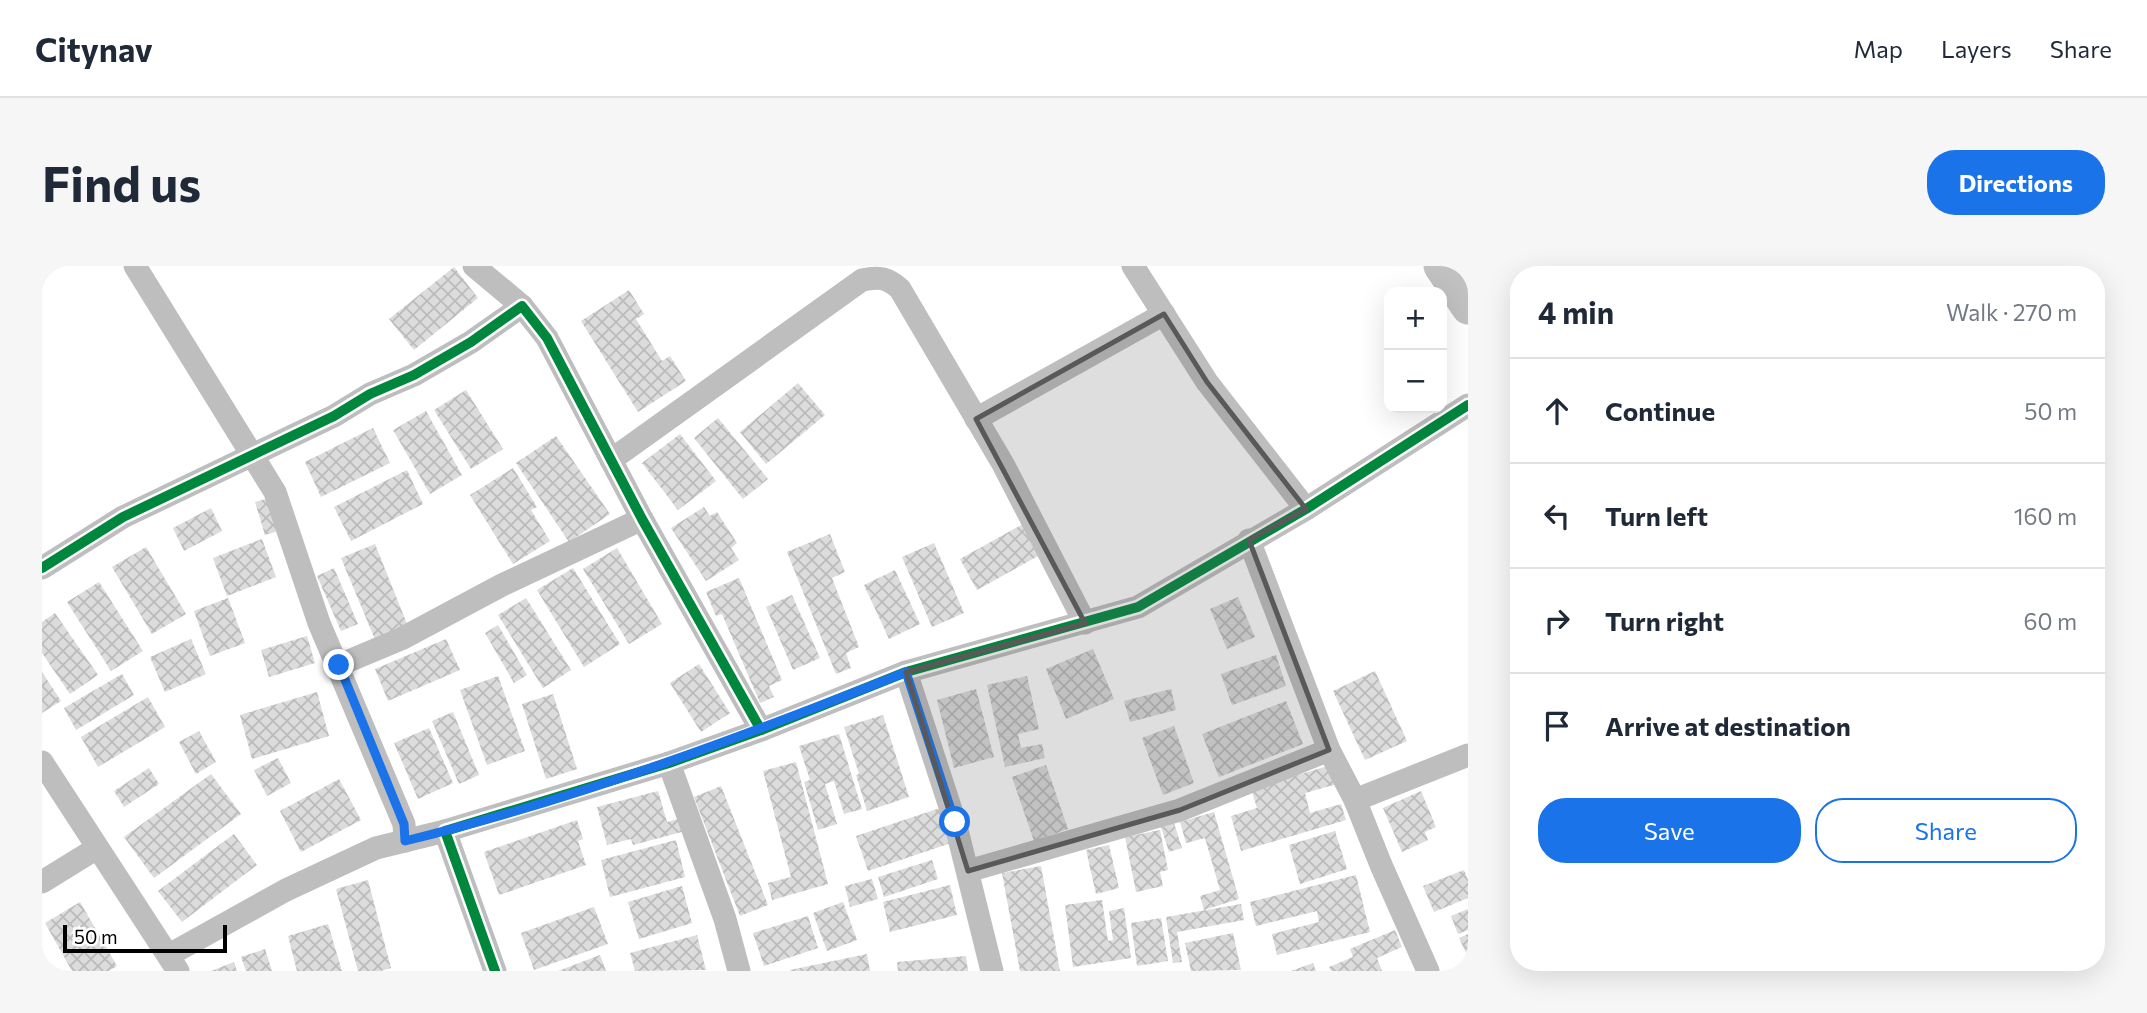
<!DOCTYPE html>
<meta charset="utf-8">
<style>
:root{--surface:#fff;--page:#f6f6f7;--text:#1f2937;--muted:#747a83;--line:#e0e1e3;--accent:#1a73e8}
body{margin:0;font-family:Commissioner,sans-serif;background:var(--page);color:var(--text)}
.controls{position:absolute;right:21px;top:21px;display:grid;overflow:hidden;border-radius:14px;box-shadow:0 7px 28px #0002}
.controls button{width:63px;height:63px;display:grid;place-items:center;padding:0;border:0;border-bottom:2px solid var(--line);background:var(--surface);color:var(--text);font:35px sans-serif}
.scale{position:absolute;left:21px;bottom:18px;width:164px;box-sizing:border-box;padding-left:7px;border:4px solid #000;border-top:0;font-size:19px;line-height:24px;white-space:nowrap;color:#000;-webkit-text-stroke:5px #fff;paint-order:stroke}
.stop{position:absolute;width:21px;height:21px;margin:-16px;border:5px solid #1a73e8;border-radius:50%;background:#fff}
.stop.end{background:#1a73e8;border-color:#fff;box-shadow:0 2px 7px #0008}
.list{margin:0;padding:0;list-style:none}
h2{display:flex;justify-content:space-between;align-items:center;height:91px;margin:0;padding:0 28px;font-size:30px}
h2 small{font-size:23px;font-weight:400;color:var(--muted)}
.list li{display:grid;grid-template-columns:46px 1fr auto;gap:21px;align-items:center;box-sizing:border-box;height:105px;padding:0 28px;border-top:2px solid var(--line)}
.list b{display:block;font-size:26px;white-space:nowrap}
.list em{font-size:23px;font-style:normal;color:var(--muted)}
.actions{display:flex;gap:14px;padding:21px 28px}
.actions a{flex:1;padding:16px 0;border:2px solid var(--accent);border-radius:28px;text-align:center;font-size:24px;color:var(--accent)}
.actions .main{background:var(--accent);color:#fff}
.icon{flex:none;width:38px;height:38px;fill:none;stroke:currentColor;stroke-width:2;stroke-linecap:round;stroke-linejoin:round}
.map{position:relative;flex:none;width:1426px;height:705px;overflow:hidden;border-radius:28px}
header{display:flex;align-items:center;gap:42px;box-sizing:border-box;height:98px;padding:0 35px;background:var(--surface);border-bottom:2px solid var(--line)}
header strong{font-size:33px}
nav{display:flex;gap:38px;margin-inline-start:auto;font-size:24px}
.intro{display:flex;align-items:center;justify-content:space-between;box-sizing:border-box;height:168px;padding:0 42px}
h1{margin:0;font-size:49px}
.button{padding:18px 32px;border-radius:28px;background:var(--accent);color:#fff;font-size:24px;font-weight:700}
main{display:flex;gap:42px;padding:0 42px}
aside{flex:1;background:var(--surface);border-radius:28px;box-shadow:0 7px 28px #0002}
.map>svg:first-child{display:block}
</style>
<header>
<strong>Citynav</strong>
<nav><a>Map</a><a>Layers</a><a>Share</a></nav>
</header>
<div class="intro"><h1>Find us</h1><a class="button">Directions</a></div>
<main>
<div class="map">
<svg width="1426" height="705" viewBox="0 0 1426 705">
<defs>
<pattern id="building-cross-hatch" width="8" height="8" patternUnits="userSpaceOnUse" patternTransform="scale(1.75)"><rect width="8" height="8" fill="#dcdcdc"/><path d="M0 0l8 8M0 8l8-8" fill="none" stroke="#bbb"/></pattern>
</defs>
<rect width="100%" height="100%" fill="#fff"/>
<g fill="url(#building-cross-hatch)">
<polygon points="412,1 436,32 372,84 347,53"/>
<polygon points="587,24 602,48 594,53 620,95 628,90 644,115 596,146 539,55"/>
<polygon points="756,117 783,149 724,198 698,166"/>
<polygon points="424,124 461,183 429,203 392,144"/>
<polygon points="384,145 420,209 388,228 351,164"/>
<polygon points="676,152 726,213 701,233 652,172"/>
<polygon points="331,162 348,197 279,231 263,196"/>
<polygon points="638,168 674,215 636,244 600,197"/>
<polygon points="514,170 568,248 527,276 474,197"/>
<polygon points="471,202 495,241 489,244 508,275 471,298 428,229"/>
<polygon points="365,204 381,238 309,275 292,241"/>
<polygon points="230,231 240,264 223,269 213,236"/>
<polygon points="662,241 668,250 675,246 695,277 689,282 697,294 664,315 629,262"/>
<polygon points="169,242 180,265 142,285 131,262"/>
<polygon points="981,258 998,289 935,324 918,293"/>
<polygon points="788,268 803,306 790,312 817,381 804,387 809,402 794,408 745,286"/>
<polygon points="220,273 234,311 185,330 171,292"/>
<polygon points="892,277 922,347 890,361 860,291"/>
<polygon points="333,278 367,363 334,376 299,292"/>
<polygon points="104,281 144,348 110,368 70,301"/>
<polygon points="575,282 620,358 587,378 541,303"/>
<polygon points="292,302 316,358 299,365 275,310"/>
<polygon points="531,302 578,378 542,401 495,324"/>
<polygon points="853,304 878,358 847,373 822,319"/>
<polygon points="697,312 740,414 727,420 732,431 718,437 680,348 674,350 664,326"/>
<polygon points="57,316 101,385 69,405 25,336"/>
<polygon points="750,329 778,392 751,404 724,341"/>
<polygon points="1196,331 1213,371 1185,383 1168,343"/>
<polygon points="186,332 203,377 168,390 152,345"/>
<polygon points="484,332 529,404 501,422 456,349"/>
<polygon points="13,347 56,409 28,428 0,387 0,356"/>
<polygon points="456,359 485,409 472,417 443,367"/>
<polygon points="265,370 273,397 227,411 219,384"/>
<polygon points="149,373 164,408 123,426 108,391"/>
<polygon points="404,373 418,404 346,435 333,403"/>
<polygon points="1051,383 1072,433 1024,453 1004,403"/>
<polygon points="1234,389 1244,420 1190,439 1179,408"/>
<polygon points="657,398 688,447 659,466 628,417"/>
<polygon points="1333,405 1365,475 1323,494 1291,425"/>
<polygon points="0,406 19,435 0,447"/>
<polygon points="80,408 92,429 34,464 22,442"/>
<polygon points="456,410 483,485 445,499 418,424"/>
<polygon points="985,410 997,463 976,468 979,482 1000,478 1003,492 963,501 945,419"/>
<polygon points="934,423 952,491 912,502 895,434"/>
<polygon points="1129,423 1134,444 1088,456 1082,435"/>
<polygon points="275,426 287,470 210,493 198,449"/>
<polygon points="511,428 535,503 504,513 480,438"/>
<polygon points="106,431 123,461 56,501 39,471"/>
<polygon points="1244,435 1261,478 1177,511 1160,468"/>
<polygon points="411,446 437,509 417,518 390,455"/>
<polygon points="841,449 867,531 825,545 814,509 817,508 802,461"/>
<polygon points="1132,460 1152,517 1121,529 1100,472"/>
<polygon points="387,462 411,517 376,533 352,477"/>
<polygon points="157,465 174,496 154,508 137,476"/>
<polygon points="797,468 820,543 802,548 792,515 783,518 795,558 776,564 762,516 768,514 757,480"/>
<polygon points="236,492 249,517 225,530 212,504"/>
<polygon points="754,496 786,618 730,634 726,617 749,611 721,505"/>
<polygon points="1004,499 1026,563 992,575 970,511"/>
<polygon points="1289,499 1295,518 1263,527 1268,547 1299,538 1304,554 1199,585 1189,550 1215,542 1209,523"/>
<polygon points="107,502 117,518 82,541 72,525"/>
<polygon points="169,508 199,548 112,612 82,571"/>
<polygon points="297,513 319,554 259,586 238,545"/>
<polygon points="679,520 726,639 698,650 652,531"/>
<polygon points="616,525 625,556 643,551 647,564 591,579 589,573 565,579 555,541"/>
<polygon points="1379,525 1394,561 1383,566 1386,574 1360,586 1341,542"/>
<polygon points="898,542 909,577 826,605 814,570"/>
<polygon points="1172,546 1197,633 1162,644 1158,630 1178,624 1163,572 1144,577 1138,556"/>
<polygon points="535,554 541,573 536,575 544,599 457,629 442,586"/>
<polygon points="1132,557 1140,582 1127,586 1119,561"/>
<polygon points="1118,564 1126,604 1118,606 1121,620 1094,626 1083,571"/>
<polygon points="1293,565 1305,603 1258,618 1247,579"/>
<polygon points="192,568 215,599 140,656 116,625"/>
<polygon points="634,574 643,611 568,631 559,594"/>
<polygon points="1067,579 1077,622 1054,628 1044,584"/>
<polygon points="890,594 896,613 842,631 836,611"/>
<polygon points="999,600 1018,705 978,705 960,607"/>
<polygon points="1422,604 1426,614 1426,632 1392,646 1381,620"/>
<polygon points="1314,609 1328,666 1235,689 1230,668 1277,656 1275,645 1214,660 1208,636"/>
<polygon points="830,613 836,633 808,641 803,620"/>
<polygon points="326,614 349,702 339,705 316,705 294,623"/>
<polygon points="908,619 915,649 848,666 841,636"/>
<polygon points="640,620 650,657 597,673 586,636"/>
<polygon points="1060,634 1066,675 1071,674 1067,645 1082,642 1089,692 1031,701 1023,639"/>
<polygon points="38,636 75,700 67,705 30,705 3,657"/>
<polygon points="801,636 815,674 785,685 771,647"/>
<polygon points="1199,638 1202,654 1135,666 1140,696 1131,697 1124,651"/>
<polygon points="552,641 566,678 492,704 479,667"/>
<polygon points="1426,643 1426,664 1416,668 1409,650"/>
<polygon points="766,650 776,682 722,700 711,667"/>
<polygon points="1119,652 1126,695 1095,700 1089,657"/>
<polygon points="286,658 300,705 255,705 246,670"/>
<polygon points="1353,664 1360,681 1335,692 1340,705 1289,705 1287,701 1311,691 1308,683"/>
<polygon points="1191,667 1199,704 1149,705 1143,677"/>
<polygon points="1426,668 1426,691 1417,672"/>
<polygon points="655,669 664,704 593,705 588,687"/>
<polygon points="223,683 230,705 204,705 199,691"/>
<polygon points="825,688 828,705 748,705 748,704"/>
<polygon points="558,689 564,705 516,705"/>
<polygon points="924,690 926,705 856,705 855,696"/>
<polygon points="192,696 195,705 169,705"/>
<polygon points="1271,697 1274,705 1249,705"/>
</g>
<g fill="none" stroke-linecap="round" stroke-linejoin="round">
<g stroke="#bebebe" stroke-width="23">
<polyline points="93,0 233,226 277,357 362,558 363,575"/>
<polyline points="432,0 480,40"/>
<polyline points="1091,0 1165,116 1264,243"/>
<polyline points="934,153 1122,48"/>
<path d="M569,194l251,-180c17,-4 26,-2 38,9l103,175 82,159"/>
<polyline points="1207,274 1287,484 1313,534 1339,599 1386,705"/>
<polyline points="0,302 81,251 292,150 328,128 372,109 429,76 480,40 505,72 600,253 719,464 627,497 403,565 453,705"/>
<polyline points="297,399 359,373 460,319 600,253"/>
<polyline points="864,406 913,556 950,705"/>
<polyline points="719,464 864,406 1096,341 1264,243 1426,139"/>
<polyline points="0,496 136,705"/>
<polyline points="627,497 683,653 697,705"/>
<polyline points="1313,534 1426,489"/>
<polyline points="926,605 1138,544 1287,484"/>
<polyline points="0,616 55,582"/>
<polyline points="127,689 244,624 334,582 403,565"/>
</g>
<polyline stroke="#c1c1c1" stroke-width="33" points="1398,0 1426,42"/>
<defs>
<g id="cycleway">
<polyline points="0,302 81,251 292,150 328,128 372,109 429,76 480,40 505,72 600,253 719,464 627,497 403,565 453,705"/>
<polyline points="719,464 864,406 1096,341 1264,243 1426,139"/>
</g>
</defs>
<use href="#cycleway" stroke="#fff" stroke-width="15"/>
<use href="#cycleway" stroke="#00873e" stroke-width="10"/>
</g>
<g fill="none" stroke-linecap="round" stroke-linejoin="round">
<path stroke="#1a73e8" stroke-width="9" d="M297,399l65,159 1,17c172,-42 337,-104 501,-169l49,150"/>
</g>
<path fill="#595959" fill-opacity="0.2" stroke="#595959" stroke-width="5" stroke-linejoin="round" d="M1122,48l43,68 99,127 -57,31 80,210 -149,60 -212,61 -62,-199 179,-49 -109,-204z"/>
</svg>
<div class="controls">
<button>+</button>
<button>−</button>
</div>
<div class="scale">50 m</div>
<div class="stop" style="left:913px;top:556px"></div>
<div class="stop end" style="left:297px;top:399px"></div>
</div>
<aside>
<h2>4 min<small>Walk · 270 m</small></h2>
<ul class="list">
<li><svg class="icon" aria-label="ahead" viewBox="0 0 24 24"><path d="M12 20V5M6 11l6-6 6 6"/></svg><div><b>Continue</b></div><em>50 m</em></li>
<li><svg class="icon" aria-label="left" viewBox="0 0 24 24"><path d="M17 20v-9H6M10 6l-5 5 5 5"/></svg><div><b>Turn left</b></div><em>160 m</em></li>
<li><svg class="icon" aria-label="right" viewBox="0 0 24 24"><path d="M7 20v-9h11M14 6l5 5-5 5"/></svg><div><b>Turn right</b></div><em>60 m</em></li>
<li><svg class="icon" aria-label="arrive" viewBox="0 0 24 24"><path d="M6 21V4h12l-3 4 3 4H6"/></svg><div><b>Arrive at destination</b></div></li>
</ul>
<div class="actions"><a class="main">Save</a><a>Share</a></div>
</aside>
</main>
